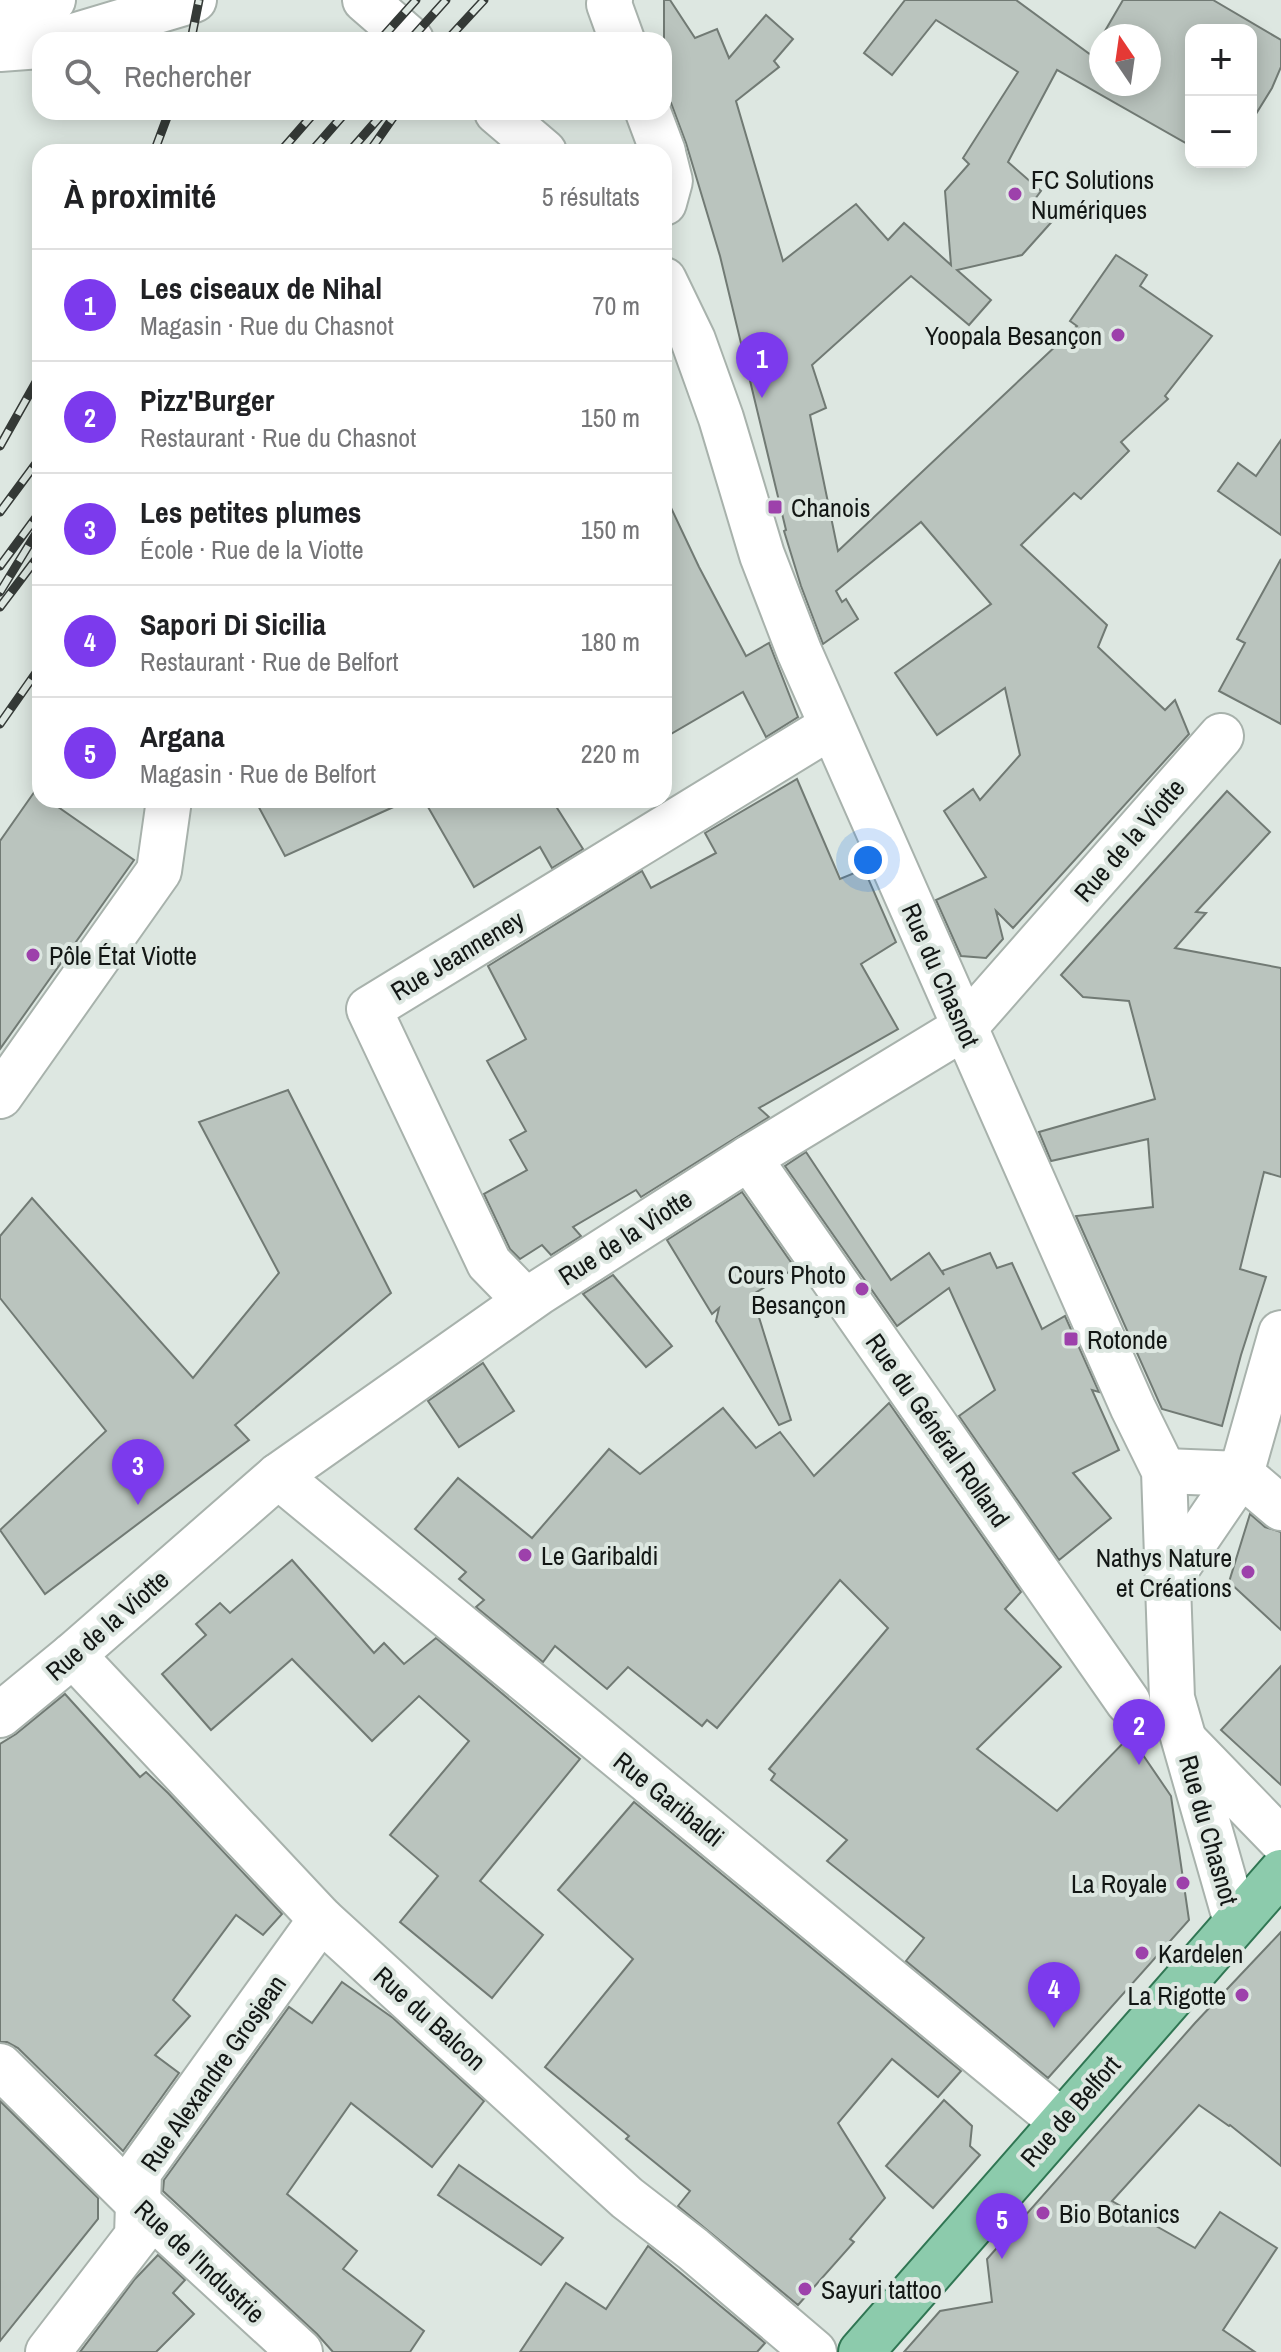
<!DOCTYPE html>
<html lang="fr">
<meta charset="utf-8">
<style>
body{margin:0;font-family:"Archivo Narrow",sans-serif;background:#f2f2f2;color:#202124}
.controls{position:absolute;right:24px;top:24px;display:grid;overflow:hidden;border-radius:16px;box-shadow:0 4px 20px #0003}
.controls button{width:72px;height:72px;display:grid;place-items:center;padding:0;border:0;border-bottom:2px solid #e0e0e0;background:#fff;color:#202124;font:40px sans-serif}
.compass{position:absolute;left:1089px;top:24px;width:72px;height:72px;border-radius:50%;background:#fff;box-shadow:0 4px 20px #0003;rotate:347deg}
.you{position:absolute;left:868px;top:860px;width:28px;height:28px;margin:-20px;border:6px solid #fff;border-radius:50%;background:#1a73e8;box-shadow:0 0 0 12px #1a73e833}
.badge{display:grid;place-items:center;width:52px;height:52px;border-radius:50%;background:#7c3aed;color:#fff;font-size:26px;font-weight:700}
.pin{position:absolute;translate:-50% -66px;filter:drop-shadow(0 2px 4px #0008)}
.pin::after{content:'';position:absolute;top:42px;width:28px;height:24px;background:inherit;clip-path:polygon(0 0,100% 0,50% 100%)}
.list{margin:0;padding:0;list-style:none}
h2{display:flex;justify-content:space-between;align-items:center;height:104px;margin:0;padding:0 32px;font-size:34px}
h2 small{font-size:26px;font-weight:400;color:#757577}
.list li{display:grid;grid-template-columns:52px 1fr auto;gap:24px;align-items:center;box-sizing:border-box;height:112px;padding:0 32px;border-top:2px solid #e0e0e0}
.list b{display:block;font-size:30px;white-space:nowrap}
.list p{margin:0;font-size:26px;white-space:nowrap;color:#757577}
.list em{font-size:26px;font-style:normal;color:#757577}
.icon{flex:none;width:44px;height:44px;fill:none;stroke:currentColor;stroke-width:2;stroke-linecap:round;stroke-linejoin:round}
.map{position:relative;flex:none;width:1281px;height:2352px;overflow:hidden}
.search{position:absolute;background:#fff;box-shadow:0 4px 20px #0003;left:32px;top:32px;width:640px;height:88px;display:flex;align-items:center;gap:20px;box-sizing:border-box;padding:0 28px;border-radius:24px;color:#757577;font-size:30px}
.panel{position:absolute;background:#fff;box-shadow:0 4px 20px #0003;left:32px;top:144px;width:640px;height:664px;border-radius:24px}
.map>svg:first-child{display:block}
.building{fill:#bac4be;stroke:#717a74;stroke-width:2}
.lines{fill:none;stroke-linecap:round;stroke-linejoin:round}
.minor-casing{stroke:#a8b2ac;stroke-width:48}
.major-casing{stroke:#307653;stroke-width:48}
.minor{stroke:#fff;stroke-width:44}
.major{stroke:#8ccbac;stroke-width:44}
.rail-casing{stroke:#353a37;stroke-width:9}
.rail{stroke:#dde7e1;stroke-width:6;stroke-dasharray:18;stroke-linecap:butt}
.poi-dot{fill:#9d41ab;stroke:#dde7e1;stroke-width:3}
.labels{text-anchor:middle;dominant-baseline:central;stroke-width:8;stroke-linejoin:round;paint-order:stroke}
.poi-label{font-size:26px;fill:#131715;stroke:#dde7e1;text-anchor:start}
.street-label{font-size:26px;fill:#131715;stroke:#dde7e1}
</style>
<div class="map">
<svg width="1281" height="2352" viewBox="0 0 1281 2352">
<rect width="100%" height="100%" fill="#dde7e1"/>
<g class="building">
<path d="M664,0h6l25,38 22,-9 12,29 37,-43 27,24 -19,22 5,6 -43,34 47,160 73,-57 32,36 16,-17 47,42 -6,-74 24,-27 -6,-6 55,-86 -82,-52 -44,55 -28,-22 41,-53h111l75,55 10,-17v46h48v-48h-47l21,-36h90l68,40v27l-9,21 -21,34v-92h-60v116l-134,-76 -49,92 33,29 -6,8 21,18 -34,38 -65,15 34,30 -22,25 -58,-49 -99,89 14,43 -16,7 28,136 239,-225 -7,-5 46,-66 31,20 -7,11 72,50 -47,60 3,3 -47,43 8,9 -48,48 -7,-6 -53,52 86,80 -9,22 67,63 10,-10 14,34 -176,194 -17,-17 7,28 -17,19 -25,-2 -25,-56 50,-23 -42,-66 29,-22 7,11 40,-45 -15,-67 -68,47 -42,-62 96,-69 -70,-82 -85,69 6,11 4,-3 12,20 -35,25 -22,-58 -17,-55 2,-1 -66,-274 -34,-113 -15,-40 -7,-10z"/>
<path d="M1281,440v95l-63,-44 20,-28 18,13z"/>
<path d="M664,493l35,74 47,89 23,-13 29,74 -32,20 -23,-45 -79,46z"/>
<path d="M1281,559v165l-62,-33 26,-48 -8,-4z"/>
<path d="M797,779l43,100 24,-10 32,73 -35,22 37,65 -139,79 10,9 -128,80 -5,-7 -63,37 8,9 -30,19 -9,-10 -22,14 -10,-10 -26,-55 43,-24 -17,-30 16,-9 -39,-70 39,-22 -38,-73 154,-95 9,17 65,-35 -11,-20z"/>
<path d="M35,791l5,3v6h8l86,60 -134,189v-208z"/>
<path d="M1227,791l43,41 -74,80 10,1 -31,35 106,20v209l-17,-5 -24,97 26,8 -25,78 -19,71 -60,-17 -86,-193 77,-9 -5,-68 -97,22 -12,-29 116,-33 -26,-98 -46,-4 -22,-22z"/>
<path d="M255,800h154l-124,56z"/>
<path d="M424,800h128l31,49 -31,19 -12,-21 -66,40z"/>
<path d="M288,1090l103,203 -156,132 14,15 -204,154 -45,-64 106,-99 -106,-133v-62l32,-38 161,180 86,-105 -80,-151z"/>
<path d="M806,1152l85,128 38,-27 15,22 -2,-4 48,-18 7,15 15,-5 30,66 23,-13 34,76 -7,-2 27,60 -46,23 38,45 -52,42 -100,-144 36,-26 -46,-102 -52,38 -112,-160z"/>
<path d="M742,1192l53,76 -43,27 39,125 -12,5 -63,-104 3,-13 -7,6 -45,-74z"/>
<path d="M613,1275l59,71 -26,21 -63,-73z"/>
<path d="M483,1363l31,48 -55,36 -31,-46z"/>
<path d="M889,1403l132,189 -16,17 56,58 -84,82 80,62 73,-75 41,60 18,124 -141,158 -142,-117 18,-23 -97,-77 20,-21 -76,-60 4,-6 -6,-5 119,-141 -48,-48 -123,148 -10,-8 -5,6 -74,-59 -21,22 -52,-43 -12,16 -67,-55 8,-7 -25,-21 7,-7 -51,-43 43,-51 74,60 77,-89 31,25 83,-66 33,40 24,-16 34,44z"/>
<path d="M1250,1514l15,13 16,5v98l-52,-48z"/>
<path d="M292,1560l82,93 10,-10 20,21 32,-26 144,121 -100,122 63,54 -51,63 -92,-76 38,-46 -48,-41 79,-94 -50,-45 -47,45 -80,-82 -81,71 -49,-56 44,-39 -10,-11 24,-21 10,10z"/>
<path d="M1281,1666v119l-60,-55z"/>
<path d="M65,1694l75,83 6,-5 22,21 114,121 -19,21 -27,-20 -63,85 17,16 -35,39 24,18 -56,78 -105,-103 -11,-6h-7v-298l16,-10z"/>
<path d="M634,1802l327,269 -23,26 -46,-38 -54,64 47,75 -35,41 4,3 -56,63 -120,-99 12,-15 -64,-52 3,-3 -84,-69 88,-108 -75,-69z"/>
<path d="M1281,1932v234l-51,-41 -1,1 -30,-21 -87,96 83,47 25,-36 57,36 -54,82 32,22h-351l36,-41 52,-9 -5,-43 208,-236z"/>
<path d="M342,1982l51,36 91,83 -52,66 -81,-64 -64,91 70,57 -14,18 81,62 -14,21h-77l-16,-18 -154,-143 1,-11 125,-173 23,16z"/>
<path d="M944,2100l28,26 -2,20 10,9 -47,53 -47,-42z"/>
<path d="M0,2101l98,97v21l-98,122z"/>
<path d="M459,2165l104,73 -22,27 -103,-70z"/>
<path d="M648,2246l117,97 -8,9h-237l46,-69 40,26z"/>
<path d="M158,2255l27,25 -12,13 21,21 -38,38h-76l55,-73z"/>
</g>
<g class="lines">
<defs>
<g id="minor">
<path d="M365,0l46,40"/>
<path d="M610,0l-1,4 13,36"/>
<path d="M0,23l26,-16 27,-7"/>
<path d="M60,40l134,-40"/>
<path d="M0,49l40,-3"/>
<path d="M497,112l47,40"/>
<path d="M648,112l15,40"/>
<path d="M664,157l6,24 -6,22"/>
<path d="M664,280l29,60 28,78 41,137 37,96 334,757 31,63 8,227 64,224"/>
<path d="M0,1096l159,-225 10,-71"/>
<path d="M749,1158l379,544"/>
<path d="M526,1301l-37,-38 -120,-254 461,-282"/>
<path d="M1164,1471l77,3 40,-141"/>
<path d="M278,1476l783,645"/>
<path d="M1168,1581l73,-107 40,34"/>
<path d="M73,1655l248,264 306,279 66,51 121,103"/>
<path d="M0,1715l73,-60 205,-179 260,-183 211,-135 216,-131 256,-291"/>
<path d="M1188,1744l93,96"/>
<path d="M0,2066l138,137 162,149"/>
<path d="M48,2352l89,-116 2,-64 182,-253"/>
</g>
<path id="major" d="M861,2352l420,-480"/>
</defs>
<use href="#minor" class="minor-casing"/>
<use href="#major" class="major-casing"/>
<use href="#minor" class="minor"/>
<use href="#major" class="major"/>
<defs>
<g id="rail">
<path d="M191,40l8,-40"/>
<path d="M380,40l36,-40"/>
<path d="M410,40l36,-40"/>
<path d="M447,40l37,-40"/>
<path d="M154,152l15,-40"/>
<path d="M280,152l35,-40"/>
<path d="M311,152l35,-40"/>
<path d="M349,152l35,-40"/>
<path d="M369,152l28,-40"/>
<path d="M0,446l40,-71"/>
<path d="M0,512l40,-54"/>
<path d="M0,566l40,-54"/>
<path d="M0,592l40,-65"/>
<path d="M0,607l40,-53"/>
<path d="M0,724l40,-57"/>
</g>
</defs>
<use href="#rail" class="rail-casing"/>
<use href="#rail" class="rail"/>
</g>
<g class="poi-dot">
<circle cx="1015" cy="194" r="8"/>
<circle cx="1118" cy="335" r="8"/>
<rect x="767" y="499" width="16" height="16" rx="4"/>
<circle cx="33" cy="955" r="8"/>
<circle cx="862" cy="1289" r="8"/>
<rect x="1063" y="1331" width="16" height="16" rx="4"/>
<circle cx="525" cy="1555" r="8"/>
<circle cx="1248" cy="1572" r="8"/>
<circle cx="1183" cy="1883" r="8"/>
<circle cx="1142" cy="1953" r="8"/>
<circle cx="1242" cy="1995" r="8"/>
<circle cx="1043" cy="2213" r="8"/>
<circle cx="805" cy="2289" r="8"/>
</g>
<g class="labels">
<g class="poi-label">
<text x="1031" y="179">FC Solutions<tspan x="1031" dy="30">Numériques</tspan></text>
<text x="1102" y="335" text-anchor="end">Yoopala Besançon</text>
<text x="791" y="507">Chanois</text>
<text x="49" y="955">Pôle État Viotte</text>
<text x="846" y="1274" text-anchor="end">Cours Photo<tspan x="846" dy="30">Besançon</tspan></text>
<text x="1087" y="1339">Rotonde</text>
<text x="541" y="1555">Le Garibaldi</text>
<text x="1232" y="1557" text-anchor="end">Nathys Nature<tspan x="1232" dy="30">et Créations</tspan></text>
<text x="1167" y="1883" text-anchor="end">La Royale</text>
<text x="1158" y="1953">Kardelen</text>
<text x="1226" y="1995" text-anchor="end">La Rigotte</text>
<text x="1059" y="2213">Bio Botanics</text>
<text x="821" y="2289">Sayuri tattoo</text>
</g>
<g class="street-label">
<text transform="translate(1129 840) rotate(-49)">Rue de la Viotte</text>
<text transform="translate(457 955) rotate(-31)">Rue Jeanneney</text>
<text transform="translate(941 975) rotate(66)">Rue du Chasnot</text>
<text transform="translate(625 1237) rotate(-33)">Rue de la Viotte</text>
<text transform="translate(938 1430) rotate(55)">Rue du Général Rolland</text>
<text transform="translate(107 1625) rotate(-41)">Rue de la Viotte</text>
<text transform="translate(669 1799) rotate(39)">Rue Garibaldi</text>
<text transform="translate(1209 1830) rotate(74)">Rue du Chasnot</text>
<text transform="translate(430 2018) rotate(42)">Rue du Balcon</text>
<text transform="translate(213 2073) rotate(-55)">Rue Alexandre Grosjean</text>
<text transform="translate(1070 2111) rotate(-49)">Rue de Belfort</text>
<text transform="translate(200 2261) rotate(43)">Rue de l'Industrie</text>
</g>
</g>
</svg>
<div class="controls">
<button>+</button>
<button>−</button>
</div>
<svg class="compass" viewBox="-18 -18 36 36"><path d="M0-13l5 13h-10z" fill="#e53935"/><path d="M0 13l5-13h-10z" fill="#757577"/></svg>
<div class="you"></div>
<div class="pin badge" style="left:762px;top:398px">1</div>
<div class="pin badge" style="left:1139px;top:1765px">2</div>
<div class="pin badge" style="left:138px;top:1505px">3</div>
<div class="pin badge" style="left:1054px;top:2028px">4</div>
<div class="pin badge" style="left:1002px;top:2259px">5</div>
<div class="search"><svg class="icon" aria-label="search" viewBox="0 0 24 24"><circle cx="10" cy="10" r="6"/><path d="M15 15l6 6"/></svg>Rechercher</div>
<section class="panel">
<h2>À proximité<small>5 résultats</small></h2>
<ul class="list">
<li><span class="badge">1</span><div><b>Les ciseaux de Nihal</b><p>Magasin · Rue du Chasnot</p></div><em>70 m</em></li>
<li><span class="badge">2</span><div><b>Pizz'Burger</b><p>Restaurant · Rue du Chasnot</p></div><em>150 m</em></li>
<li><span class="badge">3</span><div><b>Les petites plumes</b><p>École · Rue de la Viotte</p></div><em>150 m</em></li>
<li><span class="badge">4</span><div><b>Sapori Di Sicilia</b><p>Restaurant · Rue de Belfort</p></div><em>180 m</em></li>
<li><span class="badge">5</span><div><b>Argana</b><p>Magasin · Rue de Belfort</p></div><em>220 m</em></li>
</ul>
</section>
</div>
